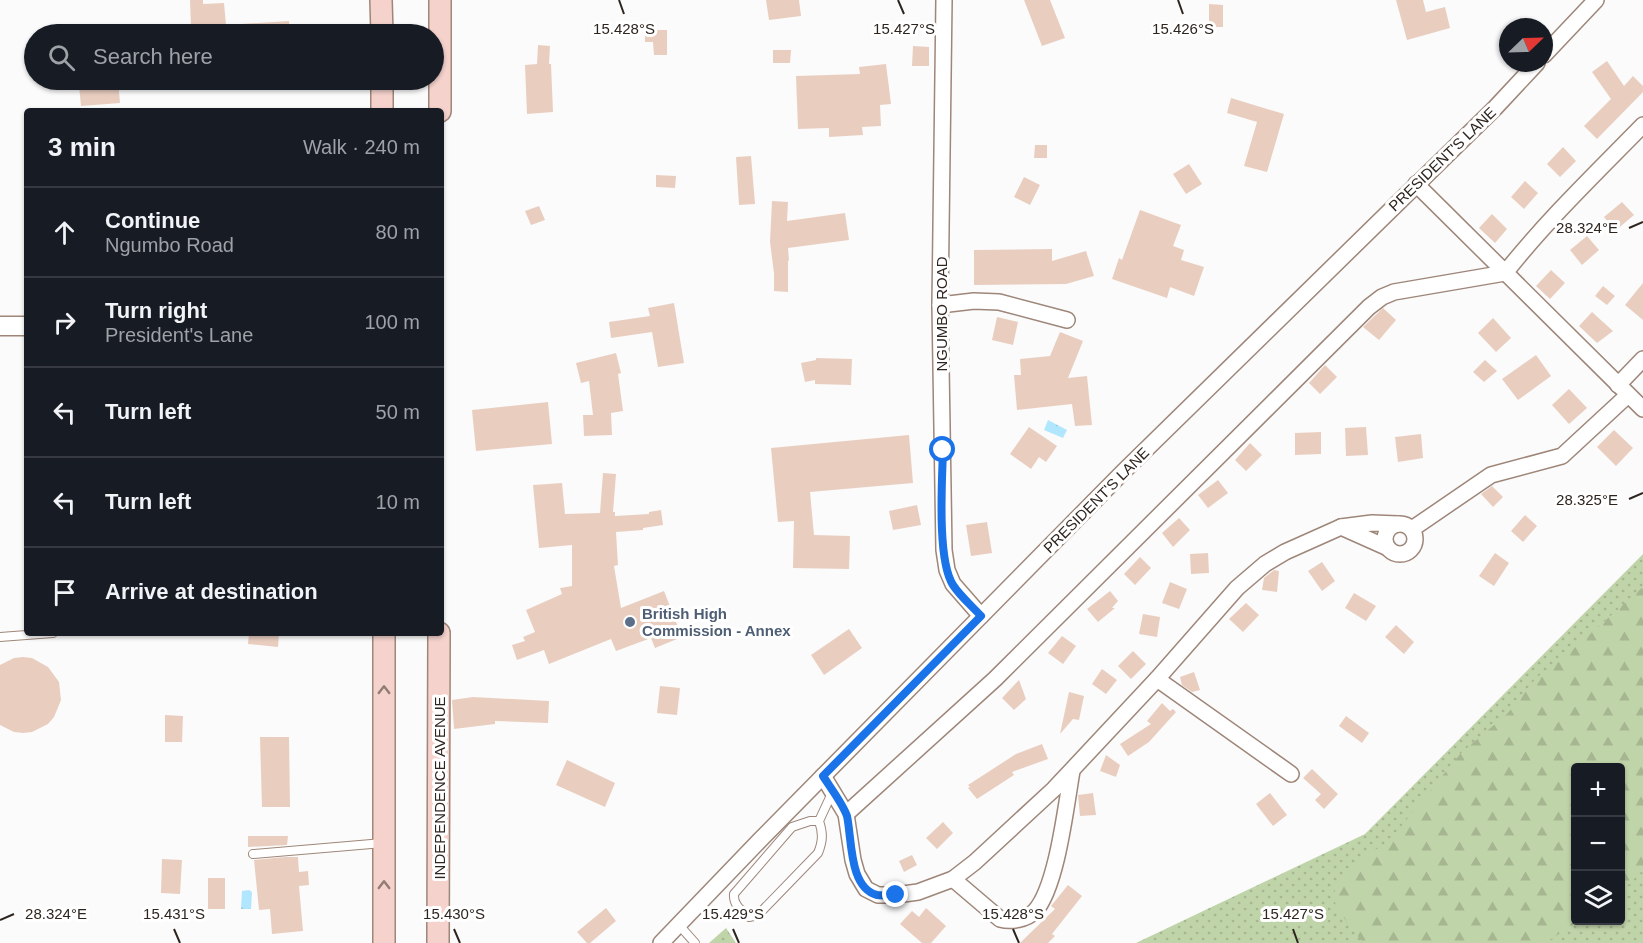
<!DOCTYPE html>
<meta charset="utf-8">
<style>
body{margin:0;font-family:Helvetica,sans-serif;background:#242831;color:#f1f3f6}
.controls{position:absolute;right:18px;bottom:18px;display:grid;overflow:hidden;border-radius:6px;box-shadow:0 2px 4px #0004}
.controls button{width:54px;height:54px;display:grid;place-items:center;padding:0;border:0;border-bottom:2px solid #363941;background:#171b24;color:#f1f3f6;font:30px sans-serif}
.compass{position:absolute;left:1499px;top:18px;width:54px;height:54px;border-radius:50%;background:#171b24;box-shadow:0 2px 4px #0004;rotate:67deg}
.stop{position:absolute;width:18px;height:18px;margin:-14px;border:4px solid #1a73e8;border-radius:50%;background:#fff}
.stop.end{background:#1a73e8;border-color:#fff;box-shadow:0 2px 6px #0008}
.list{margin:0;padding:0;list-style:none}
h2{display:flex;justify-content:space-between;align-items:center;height:78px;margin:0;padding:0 24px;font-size:26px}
h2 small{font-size:20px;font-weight:400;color:#9ea1a6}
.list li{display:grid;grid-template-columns:39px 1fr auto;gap:18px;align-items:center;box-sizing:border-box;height:90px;padding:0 24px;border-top:2px solid #363941}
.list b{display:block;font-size:22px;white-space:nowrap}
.list p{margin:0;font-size:20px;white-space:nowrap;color:#9ea1a6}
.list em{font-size:20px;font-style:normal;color:#9ea1a6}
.icon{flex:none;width:33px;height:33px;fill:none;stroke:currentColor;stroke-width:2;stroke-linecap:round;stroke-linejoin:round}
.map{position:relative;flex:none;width:1643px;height:943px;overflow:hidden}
.search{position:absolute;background:#171b24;box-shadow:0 2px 4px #0004;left:24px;top:24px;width:420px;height:66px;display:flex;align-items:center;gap:15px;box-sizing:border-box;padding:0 21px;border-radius:33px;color:#9ea1a6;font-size:22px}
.panel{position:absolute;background:#171b24;box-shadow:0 2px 4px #0004;left:24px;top:108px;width:420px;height:528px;border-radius:6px}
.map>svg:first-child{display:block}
.grass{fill:url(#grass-dots);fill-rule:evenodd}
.forest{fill:url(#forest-firs)}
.water{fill:url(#water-ripples)}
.building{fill:#e9cec0}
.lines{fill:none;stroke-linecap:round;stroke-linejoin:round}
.service-casing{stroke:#9e8679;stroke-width:10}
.minor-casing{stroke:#9e8679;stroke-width:18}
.tertiary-casing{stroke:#9e8679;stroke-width:21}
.secondary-casing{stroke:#9e8679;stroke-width:24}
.service{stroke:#fff;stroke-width:8}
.minor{stroke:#fff;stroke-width:15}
.tertiary{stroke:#fff;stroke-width:18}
.secondary{stroke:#f5d2cc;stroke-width:21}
.oneway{stroke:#927c76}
.route{stroke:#1a73e8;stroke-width:8}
.ticks{fill:none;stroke:#2e251f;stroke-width:2}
.service-dot{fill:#5c6f8a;stroke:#fff;stroke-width:2}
.labels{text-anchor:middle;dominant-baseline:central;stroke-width:6;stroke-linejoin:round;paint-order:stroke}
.street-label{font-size:15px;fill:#2e251f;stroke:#fff}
.service-label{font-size:15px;font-weight:bold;fill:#4e5e75;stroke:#fff;text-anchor:start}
.ticks-label{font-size:15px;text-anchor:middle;fill:#2e251f;stroke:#fff;stroke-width:6;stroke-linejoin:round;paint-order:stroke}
</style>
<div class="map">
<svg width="1643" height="943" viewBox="0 0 1643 943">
<defs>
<pattern id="grass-dots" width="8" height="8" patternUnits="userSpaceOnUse" patternTransform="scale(1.5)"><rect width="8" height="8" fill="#c0d4a9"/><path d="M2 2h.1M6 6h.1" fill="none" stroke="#a5b691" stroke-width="1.8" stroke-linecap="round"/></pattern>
<pattern id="forest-firs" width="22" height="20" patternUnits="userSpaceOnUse" patternTransform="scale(1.5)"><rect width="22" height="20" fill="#c0d4a9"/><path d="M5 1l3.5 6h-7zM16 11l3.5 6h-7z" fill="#a5b691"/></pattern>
<pattern id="water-ripples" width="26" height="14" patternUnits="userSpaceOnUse" patternTransform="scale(1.5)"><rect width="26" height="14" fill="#b1e7fe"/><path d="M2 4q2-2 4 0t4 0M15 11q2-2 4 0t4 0" fill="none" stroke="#99c6d9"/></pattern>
</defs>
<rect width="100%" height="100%" fill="#fbfbfb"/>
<g class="grass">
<path d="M1643,554v389h-507l229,-109zM1576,768h44v152h-44z"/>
<path d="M726,928l10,15h-27z"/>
</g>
<path class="forest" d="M1643,587v283l-22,22 -1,-124h-44v152l3,1 -34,22h-182l-25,-33 -4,-10 1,-13 7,-9 27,-24 20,-13 72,-88 46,-39 29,-36 36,-28z"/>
<g class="water">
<path d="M1048,420l19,10 -4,8 -19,-8z"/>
<path d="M249,890l3,2 -1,17h-10l1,-18z"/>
</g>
<g class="building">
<path d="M190,0h13v4l21,-1 2,22 63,-4 1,13h-80l-1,-7h-18z"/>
<path d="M766,0h33l2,16 -32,4z"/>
<path d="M1024,0h26l15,38 -23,8z"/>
<path d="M1396,0h27l3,12 19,-5 5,21 -43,12z"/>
<path d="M1209,4l14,1v22h-14z"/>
<path d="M645,30h22v25h-13l-1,-13h-8z"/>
<path d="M538,45l12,1 -1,18h2l2,48 -26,2 -2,-49 12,-1z"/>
<path d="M913,46l16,1v19h-17z"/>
<path d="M773,50h18l-1,13h-17z"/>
<path d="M1607,61l17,25 9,-10 10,10v6l-46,47 -13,-13 27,-27 -19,-27z"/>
<path d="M886,64l5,40 -11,1 1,21 -19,1 1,8 -34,2v-9l-31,1 -2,-53 64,-2 -1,-7z"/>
<path d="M89,80h29l2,23 -39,3 -2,-20 10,-1z"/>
<path d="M1231,98l53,16 -17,58 -23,-6 13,-44 -30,-9z"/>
<path d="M1035,145h12v13h-13z"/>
<path d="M1563,147l13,14 -16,16 -13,-13z"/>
<path d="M751,156l4,48 -16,1 -3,-48z"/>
<path d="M1189,164l13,20 -16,10 -13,-20z"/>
<path d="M656,175l20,1 -1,12 -19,-1z"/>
<path d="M1024,177l16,8 -10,20 -16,-8z"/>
<path d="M1525,181l13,12 -14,16 -13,-12z"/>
<path d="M772,201l16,1 -1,19 58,-8 4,27 -61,8 1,12 -1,1v31l-14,-1v-18l-4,-31z"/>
<path d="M1622,202l12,13 -19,16 -11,-14z"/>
<path d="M539,206l6,14 -14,5 -6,-14z"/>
<path d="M1140,210l41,15 -8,21 11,4 -3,10 23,7 -10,29 -24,-9 -3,11 -55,-19 7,-21 3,2z"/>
<path d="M1492,214l15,15 -12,14 -16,-15z"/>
<path d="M1587,236l12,14 -17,15 -12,-15z"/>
<path d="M1052,249v12l34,-10 8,25 -28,8 -92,1v-35z"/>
<path d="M1551,270l14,13 -15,16 -14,-13z"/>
<path d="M1643,283v37l-18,-15z"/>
<path d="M1603,286l12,10 -8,9 -12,-9z"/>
<path d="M674,303l10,60 -26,4 -6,-35 -41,6 -2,-16 41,-6 -2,-8z"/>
<path d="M1383,308l13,12 -17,20 -16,-13z"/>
<path d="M1592,312l21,19 -16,12 -18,-17z"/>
<path d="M997,317l21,5 -5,23 -21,-5z"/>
<path d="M1493,318l18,20 -15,14 -18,-19z"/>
<path d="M1060,332l23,9 -15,37 19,-2 5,49 -17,1 -3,-22 -55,6 -3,-35h7l-1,-16 30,-3z"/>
<path d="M616,353l5,20 -3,1 5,37 -12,2 1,22 -28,1 -1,-21h10l-4,-34 -8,2 -5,-20z"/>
<path d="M1536,355l15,21 -33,24 -16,-21z"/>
<path d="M816,358l36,1 -1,26 -36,-1v-4l-10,2 -4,-19 15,-3z"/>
<path d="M1485,360l12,11 -13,11 -11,-10z"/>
<path d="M1325,365l12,12 -17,17 -11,-11z"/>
<path d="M1569,389l18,19 -18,16 -17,-19z"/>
<path d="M548,402l4,42 -76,7 -4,-41z"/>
<path d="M1029,427l28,19 -11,16 -7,-5 -8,12 -21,-15z"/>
<path d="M1366,427l2,28 -22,1 -1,-28z"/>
<path d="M1614,430l19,18 -17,18 -19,-19z"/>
<path d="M1321,432v22l-26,1v-22z"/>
<path d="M1421,434l2,24 -25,4 -3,-25z"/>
<path d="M909,435l4,48 -103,9 4,43 36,1 -1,33 -56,-1 1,-47 -16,1 -7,-74z"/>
<path d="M1250,443l12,12 -16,16 -11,-11z"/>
<path d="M603,473l13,1 -3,38h2v4l34,-2v-2l12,-2 2,15 -20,3v2l-27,2 2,33 -4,1 7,42 43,-17 18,46 -27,11 -4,-10 -35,13 -5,-12 -62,25 -5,-14 -27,10 -5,-15 13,-4 -2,-4 12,-5 -9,-22 36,-16 -2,-6 12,-2v-41l-33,3 -6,-63 29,-2 3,31 35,-1z"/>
<path d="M1218,480l10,13 -20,15 -10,-13z"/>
<path d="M1492,486l11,11 -10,10 -12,-13z"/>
<path d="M917,505l4,20 -28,5 -4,-19z"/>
<path d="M1525,515l12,11 -14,16 -12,-11z"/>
<path d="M1179,518l11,12 -17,17 -11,-14z"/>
<path d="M987,522l5,31 -21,3 -5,-31z"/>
<path d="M1208,553l1,20 -18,1 -1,-20z"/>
<path d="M1495,553l14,10 -15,23 -15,-10z"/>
<path d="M1140,557l11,11 -16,17 -11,-11z"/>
<path d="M1322,562l13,19 -13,10 -14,-20z"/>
<path d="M1274,570l5,1 -2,21 -15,-2 2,-12z"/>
<path d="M1170,582l17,7 -8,20 -17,-6z"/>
<path d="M1110,591l8,10 -6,7h3l-17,14 -11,-13z"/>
<path d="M1354,593l22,13 -10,15 -21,-13z"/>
<path d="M1246,603l13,12 -16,17 -14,-13z"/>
<path d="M1143,614l17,3 -3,20 -18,-3z"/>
<path d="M1396,625l18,17 -10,12 -19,-17z"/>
<path d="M849,629l13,19 -38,27 -13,-20z"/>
<path d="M249,633h30l-1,14 -30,-3z"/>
<path d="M1062,636l14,10 -13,18 -15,-11z"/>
<path d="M1133,651l13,13 -15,15 -13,-13z"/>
<path d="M23,657l9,1 16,9 11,15 2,18 -7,17 -6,7 -16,8 -9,1 -9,-1 -14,-7v-60l14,-7z"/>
<path d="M1102,669l15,11 -11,14 -14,-10z"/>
<path d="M1194,672l6,18 -8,2 -10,-7 -2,-8z"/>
<path d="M1019,680l7,19 -12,11 -12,-12z"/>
<path d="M660,686l20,2 -3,27 -20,-2z"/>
<path d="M1069,692l15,4 -5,24 -6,-1 -13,15z"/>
<path d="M473,697l76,4 -1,22 -53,-2v3l-41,5 -2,-29z"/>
<path d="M1162,703l8,8 3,-2 3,3 -27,30 -21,14 -8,-12 31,-20 -4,-3z"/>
<path d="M165,715l18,1 -1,26h-17z"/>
<path d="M1346,716l23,17 -7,10 -23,-17z"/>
<path d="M260,737h29l1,70h-28z"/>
<path d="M1042,744l6,15 -36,13 2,3 -37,24 -9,-11 2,-1 -2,-2 48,-31z"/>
<path d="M1106,755l14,10 -4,12 -16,-6z"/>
<path d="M567,760l48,23 -10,24 -49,-22z"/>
<path d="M1312,769l26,25 -14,15 -9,-9 6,-6 -18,-16z"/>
<path d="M1093,793l3,22 -16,1 -2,-21z"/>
<path d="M1270,793l17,22 -14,11 -17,-22z"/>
<path d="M943,822l10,11 -16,16 -11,-11z"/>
<path d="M248,836h40l-1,9 -39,2z"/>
<path d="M912,855l5,10 -13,7 -5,-11z"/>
<path d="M285,857h13l1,15 9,-1 1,14 -10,1 4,45 -31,3 -2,-25 -11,1 -5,-50z"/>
<path d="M162,859l20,1 -2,34 -19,-1z"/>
<rect x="208" y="878" width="17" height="31"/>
<path d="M1068,885l14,11 -30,38 3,2 -7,7h-28l35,-34 -4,-3z"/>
<path d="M606,908l10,13 -26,22h-3l-10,-11z"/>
<path d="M926,908l20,18 -15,17h-9l-22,-19 12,-13 7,6z"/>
</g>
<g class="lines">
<defs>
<g id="service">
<path d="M0,637l53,-4"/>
<path d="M819,821h-9l-18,6 -58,67c-1,11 7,16 15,23l9,-2 60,-62c5,-12 5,-20 1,-32l13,-28"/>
<path d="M253,854l130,-11"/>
<path d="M679,925l16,18"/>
</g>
<g id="minor">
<path d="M944,0l-4,305 4,245 3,20 6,14 28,32"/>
<path d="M1544,55l52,-55"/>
<path d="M1416,184l227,225"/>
<path d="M940,305l34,-4 25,1 68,18"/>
<path d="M1618,385l25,-26"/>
<circle cx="1400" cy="539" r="15"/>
<path d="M1341,527l47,21"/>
<path d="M1412,529l79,-54 71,-19 66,-61"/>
<path d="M1157,679l134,95"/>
<path d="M823,776l23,38 7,46 4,14 9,15 12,6h18l22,-3 35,-13 22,-17 79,-73 103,-110 80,-91 28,-24 20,-12 56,-25 31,-4 26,1"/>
<path d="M846,814l149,-135 374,-372 13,-10 12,-5 111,-19c42,-53 91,-100 138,-148"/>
<path d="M953,879l47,40c11,3 26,1 35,-8 22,-24 31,-106 37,-140"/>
<path d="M661,943l99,-103 364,-369 371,-363 42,-45"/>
</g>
<path id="tertiary" d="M0,326h27"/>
<g id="secondary">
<path d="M381,0l1,34"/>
<path d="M440,0v111"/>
<path d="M382,80v31"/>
<path d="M384,943v-310"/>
<path d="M438,943l1,-310"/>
</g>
</defs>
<use href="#service" class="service-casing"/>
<use href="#minor" class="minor-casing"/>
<use href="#tertiary" class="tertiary-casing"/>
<use href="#secondary" class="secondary-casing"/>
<use href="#service" class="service"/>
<use href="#minor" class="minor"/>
<use href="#tertiary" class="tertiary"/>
<use href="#secondary" class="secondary"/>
</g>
<defs><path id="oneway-chevron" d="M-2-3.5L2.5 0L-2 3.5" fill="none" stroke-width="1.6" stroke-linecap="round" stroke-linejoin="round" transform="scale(1.5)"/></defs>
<g class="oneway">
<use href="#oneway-chevron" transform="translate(384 690) rotate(-90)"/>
<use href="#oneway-chevron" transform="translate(384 885) rotate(-90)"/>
</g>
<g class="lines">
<path class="route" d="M896,895c-6,0 -13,1 -19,0 -28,-7 -25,-56 -30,-79 -4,-12 -17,-29 -24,-40l158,-160c-9,-10 -21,-20 -28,-31 -16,-25 -11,-103 -10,-135"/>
</g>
<path class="ticks" d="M619,0l5,14M898,0l6,14M1178,0l5,14M1629,228l14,-6M1629,499l14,-6M0,920l14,-6M174,929l6,14M454,929l6,14M733,929l6,14M1013,929l6,14M1293,929l5,14"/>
<circle class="service-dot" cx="630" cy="622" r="6"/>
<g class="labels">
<g class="street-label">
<text transform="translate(1442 159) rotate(-44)">PRESIDENT'S LANE</text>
<text transform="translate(941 314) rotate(-90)">NGUMBO ROAD</text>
<text transform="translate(1096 500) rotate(-45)">PRESIDENT'S LANE</text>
<text transform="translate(439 788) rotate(-90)">INDEPENDENCE AVENUE</text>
</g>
<g class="service-label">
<text x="642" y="613">British High<tspan x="642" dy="17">Commission - Annex</tspan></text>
</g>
</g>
<g class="ticks-label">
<text x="624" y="34">15.428°S</text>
<text x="904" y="34">15.427°S</text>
<text x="1183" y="34">15.426°S</text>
<text x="1587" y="233">28.324°E</text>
<text x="1587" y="505">28.325°E</text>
<text x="56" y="919">28.324°E</text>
<text x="174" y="919">15.431°S</text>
<text x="454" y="919">15.430°S</text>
<text x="733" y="919">15.429°S</text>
<text x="1013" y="919">15.428°S</text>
<text x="1293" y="919">15.427°S</text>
</g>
</svg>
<div class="controls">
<button>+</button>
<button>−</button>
<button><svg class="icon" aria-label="layers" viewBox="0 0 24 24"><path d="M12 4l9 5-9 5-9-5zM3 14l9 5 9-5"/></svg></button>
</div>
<svg class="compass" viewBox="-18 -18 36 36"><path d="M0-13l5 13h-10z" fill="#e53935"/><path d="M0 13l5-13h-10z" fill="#9ea1a6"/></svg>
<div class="stop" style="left:943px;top:450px"></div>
<div class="stop end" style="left:896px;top:895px"></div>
<div class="search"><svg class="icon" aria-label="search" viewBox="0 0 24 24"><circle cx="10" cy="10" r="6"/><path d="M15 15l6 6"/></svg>Search here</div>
<section class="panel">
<h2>3 min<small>Walk · 240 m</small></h2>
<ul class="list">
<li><svg class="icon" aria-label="ahead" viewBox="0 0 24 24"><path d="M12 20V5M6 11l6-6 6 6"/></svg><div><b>Continue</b><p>Ngumbo Road</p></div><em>80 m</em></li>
<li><svg class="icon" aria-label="right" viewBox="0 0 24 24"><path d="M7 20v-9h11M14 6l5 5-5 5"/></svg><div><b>Turn right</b><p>President's Lane</p></div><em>100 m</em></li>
<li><svg class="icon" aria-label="left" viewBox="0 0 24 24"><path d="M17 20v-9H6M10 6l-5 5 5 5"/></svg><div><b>Turn left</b></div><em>50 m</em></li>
<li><svg class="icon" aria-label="left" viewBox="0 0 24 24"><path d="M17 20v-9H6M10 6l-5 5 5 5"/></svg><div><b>Turn left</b></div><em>10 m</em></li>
<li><svg class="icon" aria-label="arrive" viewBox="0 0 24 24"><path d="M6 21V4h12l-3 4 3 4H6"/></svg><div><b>Arrive at destination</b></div></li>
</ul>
</section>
</div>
